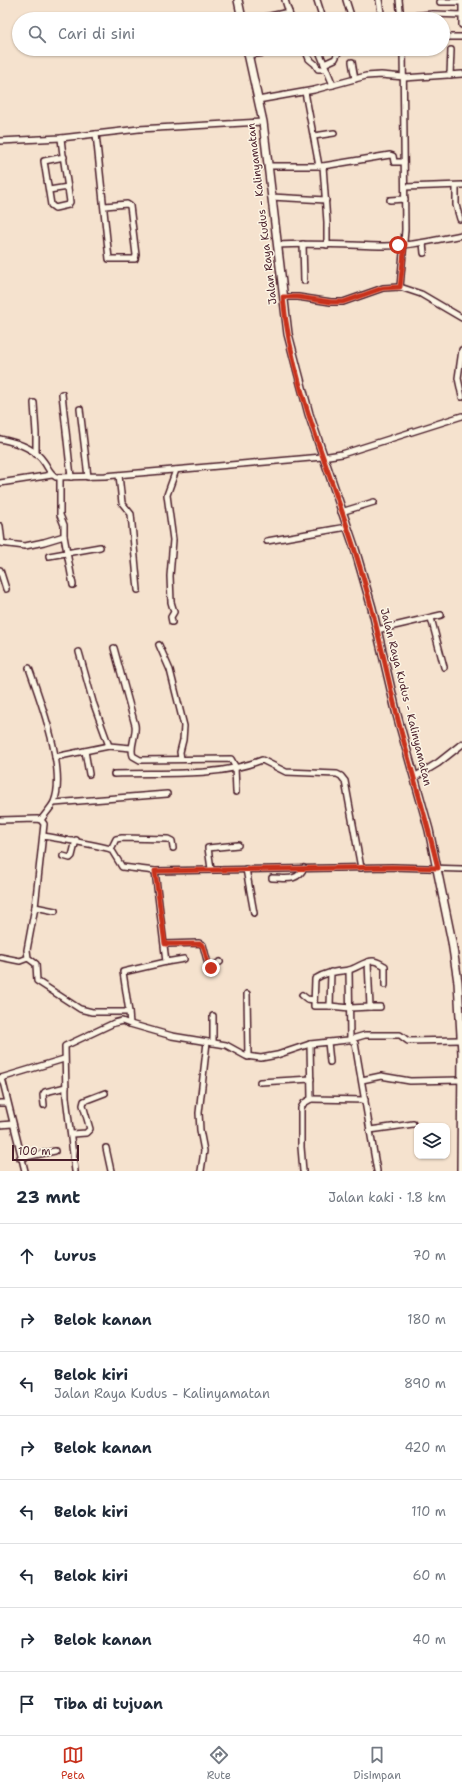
<!DOCTYPE html>
<html lang="id">
<meta charset="utf-8">
<style>
body{margin:0;font-family:"Shantell Sans",sans-serif;background:#f2f2f3;color:#1f2937}
.controls{position:absolute;right:12px;bottom:12px;display:grid;overflow:hidden;border-radius:8px;box-shadow:0 1px 3px #0004}
.controls button{width:36px;height:36px;display:grid;place-items:center;padding:0;border:0;border-bottom:1px solid #e0e1e3;background:#fff;color:#1f2937;font:20px sans-serif}
.scale{position:absolute;left:12px;bottom:10px;width:67px;box-sizing:border-box;padding-left:4px;border:2px solid #4a1f2b;border-top:0;font-size:11px;line-height:14px;white-space:nowrap;color:#4a1f2b;-webkit-text-stroke:3px #fcf5e5;paint-order:stroke}
.stop{position:absolute;width:12px;height:12px;margin:-9px;border:3px solid #c8321e;border-radius:50%;background:#fff}
.stop.end{background:#c8321e;border-color:#fff;box-shadow:0 1px 4px #0008}
.list{margin:0;padding:0;list-style:none}
h2{display:flex;justify-content:space-between;align-items:center;height:52px;margin:0;padding:0 16px;font-size:17px}
h2 small{font-size:13px;font-weight:400;color:#747a83}
.list li{display:grid;grid-template-columns:26px 1fr auto;gap:12px;align-items:center;box-sizing:border-box;height:64px;padding:0 16px;border-top:1px solid #e0e1e3}
.list b{display:block;font-size:15px;white-space:nowrap}
.list p{margin:0;font-size:13px;white-space:nowrap;color:#747a83}
.list em{font-size:13px;font-style:normal;color:#747a83}
.icon{flex:none;width:22px;height:22px;fill:none;stroke:currentColor;stroke-width:2;stroke-linecap:round;stroke-linejoin:round}
.map{position:relative;flex:none;width:462px;height:1171px;overflow:hidden}
.search{position:absolute;background:#fff;box-shadow:0 1px 3px #0004;left:12px;right:12px;top:12px;height:44px;display:flex;align-items:center;gap:10px;box-sizing:border-box;padding:0 14px;border-radius:22px;color:#747a83;font-size:15px}
.sheet{height:564px;background:#fff}
nav{display:flex;justify-content:space-around;align-items:center;box-sizing:border-box;height:56px;border-top:1px solid #e0e1e3;background:#fff;font-size:11px;color:#747a83}
nav a{display:grid;justify-items:center;gap:2px}
nav .on{color:#c8321e}
.map>svg:first-child{display:block}
.lines{fill:none;stroke-linecap:round;stroke-linejoin:round}
.minor-casing{stroke:#4a1f2b;stroke-width:8}
.tertiary-casing{stroke:#4a1f2b;stroke-width:9}
.secondary-casing{stroke:#4a1f2b;stroke-width:10}
.minor{stroke:#fcf5e5;stroke-width:5}
.tertiary{stroke:#fcf5e5;stroke-width:6}
.secondary{stroke:#fcf5e5;stroke-width:7}
.route{stroke:#c8321e;stroke-width:5}
.labels{text-anchor:middle;dominant-baseline:central;stroke-width:3;stroke-linejoin:round;paint-order:stroke}
.street-label{font-size:11px;fill:#4a1f2b;stroke:#fcf5e5}
</style>
<div class="map">
<svg width="462" height="1171" viewBox="0 0 462 1171">
<rect width="100%" height="100%" fill="#f5e2ce"/>
<filter id="ink" filterUnits="userSpaceOnUse"><feTurbulence type="fractalNoise" baseFrequency=".025" numOctaves="2"/><feDisplacementMap in="SourceGraphic" scale="8" xChannelSelector="R" yChannelSelector="G"/><feConvolveMatrix kernelMatrix="1 2 1 2 8 2 1 2 1" color-interpolation-filters="sRGB"/></filter>
<g filter="url(#ink)">
<g class="lines">
<defs>
<g id="minor">
<path d="M285,0l6,19"/>
<path d="M317,0l6,19"/>
<path d="M346,0l6,19"/>
<path d="M379,0l3,19"/>
<path d="M399,0l2,19"/>
<path d="M440,2h22v13"/>
<path d="M401,17l32,-3 29,1v10"/>
<path d="M256,19l33,-7"/>
<path d="M443,37h19"/>
<path d="M305,49l4,10 6,5 3,5h8"/>
<path d="M318,49l15,36"/>
<path d="M249,55l44,-6"/>
<path d="M352,62l3,17"/>
<path d="M324,64l11,-5 5,-10"/>
<path d="M450,75l1,-25"/>
<path d="M404,78l58,-4"/>
<path d="M305,92l14,74"/>
<path d="M258,100l56,-10 52,-14 15,-1 23,2"/>
<path d="M96,134l13,125h26l1,-4 -6,-49 -3,-2 -22,2"/>
<path d="M314,136l20,-3"/>
<path d="M61,138c2,21 6,42 9,64l-2,3 -13,3 -4,-3 -7,-44 20,-4"/>
<path d="M0,141l61,-3 78,-9 124,-7"/>
<path d="M268,166h55l4,56v23"/>
<path d="M323,166l67,-11 3,1 1,6h10"/>
<path d="M456,186v19l4,14"/>
<path d="M405,187l57,-2"/>
<path d="M49,190l19,-3"/>
<path d="M271,197l55,3"/>
<path d="M390,200l15,-1"/>
<path d="M423,243l1,10"/>
<path d="M303,244l1,37"/>
<path d="M277,245c35,-2 68,0 102,1 28,1 56,-6 83,-11"/>
<path d="M400,287l5,-57 -2,-181"/>
<path d="M283,297h15l33,5h12l40,-14 17,-1 21,7 41,24"/>
<path d="M462,350l-4,28 4,19"/>
<path d="M62,394l9,83"/>
<path d="M34,403l2,30v21"/>
<path d="M80,409l8,68"/>
<path d="M0,439c15,3 35,9 44,23 4,5 5,11 12,15l49,-1 217,-19 20,-3 120,-38"/>
<path d="M119,475l3,28 9,11 7,76"/>
<path d="M0,483l52,-8"/>
<path d="M341,512l33,-10"/>
<path d="M0,526l2,17"/>
<path d="M64,536l9,49"/>
<path d="M267,541l80,-14"/>
<path d="M0,543l25,3 19,-4 20,-6v-11l-4,-10v-37"/>
<path d="M49,556l51,-9"/>
<path d="M0,570l6,19"/>
<path d="M431,618l13,49"/>
<path d="M172,622l-1,-5 3,-5 -3,-10 -1,-26 3,-36 -6,-45 9,-25"/>
<path d="M377,630l64,-15"/>
<path d="M159,645l11,25 14,56 -1,14 -3,12 1,7"/>
<path d="M114,648l21,77c2,10 -6,22 -2,31l7,4 91,-1 4,7 1,26"/>
<path d="M79,652l14,50 16,44"/>
<path d="M29,668c11,31 38,103 25,134 -3,6 -9,12 -13,18"/>
<path d="M85,751l4,23"/>
<path d="M55,757l54,-11 22,2"/>
<path d="M114,774c49,-2 101,4 148,-14l24,12 51,2 4,2 4,5 16,87"/>
<path d="M54,803l113,-9"/>
<path d="M0,820l37,-1 4,1 3,4 -9,83 -8,43 1,8 8,6 1,17 43,28 12,3h37l1,12 -8,-3 -8,2 -49,23 1,51 9,74"/>
<path d="M43,836c23,4 45,7 68,13l11,18 33,4 237,-4 70,2"/>
<path d="M111,849l5,-10 6,-1 46,1 4,2 1,7"/>
<path d="M63,856l7,2 2,-2 4,-16"/>
<path d="M211,869l-3,-21 30,-3"/>
<path d="M246,869l8,44"/>
<path d="M272,878c14,0 25,4 32,-10"/>
<path d="M35,907l20,4"/>
<path d="M165,944l34,-1 4,2 6,23 11,-6"/>
<path d="M0,957l20,4 8,-3"/>
<path d="M166,962l18,-3"/>
<path d="M349,970l1,69"/>
<path d="M331,972l-1,34h-16l1,-27c10,-7 21,-7 34,-9 8,-2 16,-9 24,-9 4,0 8,3 12,5v19"/>
<path d="M247,994l1,63"/>
<path d="M302,995l5,4 7,1"/>
<path d="M330,1006l20,2 20,-1 -2,-45"/>
<path d="M370,1007h10"/>
<path d="M129,1012l-6,-40 43,-10 -11,-91"/>
<path d="M130,1024l42,12 54,9 20,11 15,2 16,-3 33,-11 38,-4 17,-5h35l8,6 53,-1"/>
<path d="M350,1039l5,4 3,18 19,110"/>
<path d="M328,1042l2,20"/>
<path d="M213,1043v-27"/>
<path d="M0,1078l3,4 22,89"/>
<path d="M1,1078l63,-19"/>
<path d="M362,1080l19,-4 29,5 51,-1"/>
<path d="M260,1082l51,-3"/>
<path d="M311,1099l54,1"/>
<path d="M0,1103h7"/>
<path d="M44,1105l-1,-10 2,-3 21,-5"/>
<path d="M0,1125l12,-1"/>
<path d="M370,1130l43,-6"/>
<path d="M72,1134l14,-1 4,-4 -7,-24 1,-4 21,-8"/>
<path d="M106,1148l5,23"/>
<path d="M20,1158l35,-7"/>
<path d="M201,1171l3,-20 -4,-21 -1,-17 8,-71"/>
<path d="M303,1171l-2,-24v-39l3,-5 7,-4 -1,-55"/>
</g>
<path id="tertiary" d="M415,777l23,-14 24,-19"/>
<g id="secondary">
<path d="M238,0l4,19"/>
<path d="M247,49l16,73 25,212 21,80 46,135 17,59 25,107 32,115 23,112 6,40 4,71 -1,118"/>
</g>
</defs>
<use href="#minor" class="minor-casing"/>
<use href="#tertiary" class="tertiary-casing"/>
<use href="#secondary" class="secondary-casing"/>
<use href="#minor" class="minor"/>
<use href="#tertiary" class="tertiary"/>
<use href="#secondary" class="secondary"/>
</g>
</g>
<g class="lines" filter="url(#ink)">
<path class="route" d="M211,968h-2l-5,-20 -3,-4h-36l-10,-73 237,-4 46,1c-12,-51 -28,-101 -41,-152 -12,-51 -22,-102 -38,-152 -26,-88 -68,-175 -76,-267h15l33,5h12l40,-14 17,-1 5,-43 -7,1"/>
</g>
<g class="labels">
<g class="street-label">
<text transform="translate(262 214) rotate(-97)">Jalan Raya Kudus - Kalinyamatan</text>
<text transform="translate(406 697) rotate(76)">Jalan Raya Kudus - Kalinyamatan</text>
</g>
</g>
</svg>
<div class="controls">
<button><svg class="icon" aria-label="layers" viewBox="0 0 24 24"><path d="M12 4l9 5-9 5-9-5zM3 14l9 5 9-5"/></svg></button>
</div>
<div class="scale">100 m</div>
<div class="stop" style="left:398px;top:245px"></div>
<div class="stop end" style="left:211px;top:968px"></div>
<div class="search"><svg class="icon" aria-label="search" viewBox="0 0 24 24"><circle cx="10" cy="10" r="6"/><path d="M15 15l6 6"/></svg>Cari di sini</div>
</div>
<section class="sheet">
<h2>23 mnt<small>Jalan kaki · 1.8 km</small></h2>
<ul class="list">
<li><svg class="icon" aria-label="ahead" viewBox="0 0 24 24"><path d="M12 20V5M6 11l6-6 6 6"/></svg><div><b>Lurus</b></div><em>70 m</em></li>
<li><svg class="icon" aria-label="right" viewBox="0 0 24 24"><path d="M7 20v-9h11M14 6l5 5-5 5"/></svg><div><b>Belok kanan</b></div><em>180 m</em></li>
<li><svg class="icon" aria-label="left" viewBox="0 0 24 24"><path d="M17 20v-9H6M10 6l-5 5 5 5"/></svg><div><b>Belok kiri</b><p>Jalan Raya Kudus - Kalinyamatan</p></div><em>890 m</em></li>
<li><svg class="icon" aria-label="right" viewBox="0 0 24 24"><path d="M7 20v-9h11M14 6l5 5-5 5"/></svg><div><b>Belok kanan</b></div><em>420 m</em></li>
<li><svg class="icon" aria-label="left" viewBox="0 0 24 24"><path d="M17 20v-9H6M10 6l-5 5 5 5"/></svg><div><b>Belok kiri</b></div><em>110 m</em></li>
<li><svg class="icon" aria-label="left" viewBox="0 0 24 24"><path d="M17 20v-9H6M10 6l-5 5 5 5"/></svg><div><b>Belok kiri</b></div><em>60 m</em></li>
<li><svg class="icon" aria-label="right" viewBox="0 0 24 24"><path d="M7 20v-9h11M14 6l5 5-5 5"/></svg><div><b>Belok kanan</b></div><em>40 m</em></li>
<li><svg class="icon" aria-label="arrive" viewBox="0 0 24 24"><path d="M6 21V4h12l-3 4 3 4H6"/></svg><div><b>Tiba di tujuan</b></div></li>
</ul>
</section>
<nav>
<a class="on"><svg class="icon" aria-label="map" viewBox="0 0 24 24"><path d="M3 6l6-2 6 2 6-2v14l-6 2-6-2-6 2zM9 4v14M15 6v14"/></svg>Peta</a>
<a><svg class="icon" aria-label="directions" viewBox="0 0 24 24"><path d="M12 3l9 9-9 9-9-9zM9 14v-3h6M13 9l2 2-2 2"/></svg>Rute</a>
<a><svg class="icon" aria-label="saved" viewBox="0 0 24 24"><path d="M7 4h10v16l-5-4-5 4z"/></svg>Disimpan</a>
</nav>
